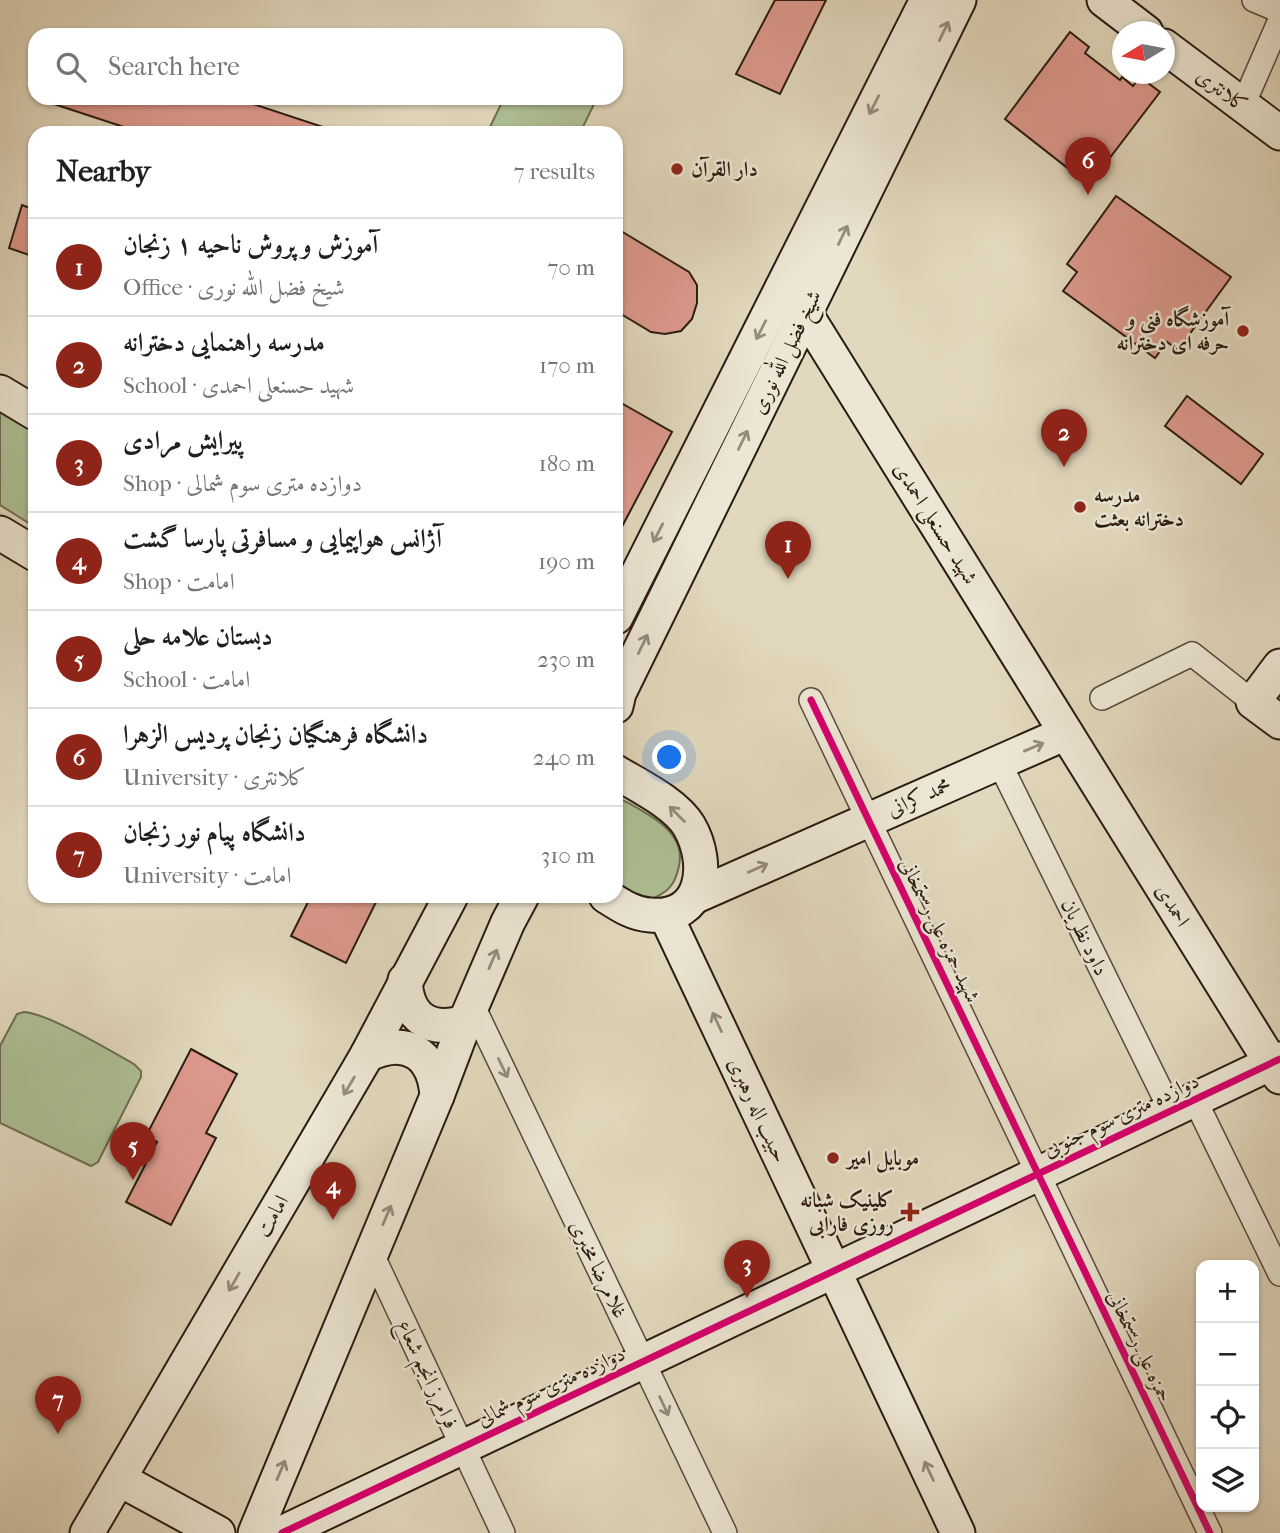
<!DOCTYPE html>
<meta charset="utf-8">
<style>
body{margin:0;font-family:"IM FELL French Canon",Amiri,serif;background:#f6f6f6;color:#202124}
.controls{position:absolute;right:21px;bottom:21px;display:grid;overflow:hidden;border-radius:14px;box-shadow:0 2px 5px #0004}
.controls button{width:63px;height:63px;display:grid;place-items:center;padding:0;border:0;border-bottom:2px solid #e0e0e0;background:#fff;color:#202124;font:35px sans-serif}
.compass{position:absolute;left:1112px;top:21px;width:63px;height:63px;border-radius:50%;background:#fff;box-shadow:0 2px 5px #0004;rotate:260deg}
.you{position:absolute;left:670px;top:758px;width:24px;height:24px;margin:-18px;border:5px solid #fff;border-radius:50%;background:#1a73e8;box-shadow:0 0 0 10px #1a73e833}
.badge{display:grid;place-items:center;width:46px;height:46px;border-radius:50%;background:#8f2418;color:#fff;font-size:23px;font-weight:700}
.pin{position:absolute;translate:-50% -58px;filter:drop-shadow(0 2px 4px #0008)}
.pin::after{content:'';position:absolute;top:37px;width:24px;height:21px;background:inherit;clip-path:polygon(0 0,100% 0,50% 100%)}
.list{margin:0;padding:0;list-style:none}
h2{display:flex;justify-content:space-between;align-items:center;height:91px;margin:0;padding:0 28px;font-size:30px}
h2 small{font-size:23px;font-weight:400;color:#757577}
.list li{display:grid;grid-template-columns:46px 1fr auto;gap:21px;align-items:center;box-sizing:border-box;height:98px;padding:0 28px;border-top:2px solid #e0e0e0}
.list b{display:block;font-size:26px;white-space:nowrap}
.list p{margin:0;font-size:23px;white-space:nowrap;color:#757577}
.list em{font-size:23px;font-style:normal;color:#757577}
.icon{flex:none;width:38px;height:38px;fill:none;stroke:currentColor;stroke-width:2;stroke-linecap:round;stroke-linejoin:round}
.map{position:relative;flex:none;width:1280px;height:1533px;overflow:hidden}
.search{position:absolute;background:#fff;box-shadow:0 2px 5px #0004;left:28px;top:28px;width:595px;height:77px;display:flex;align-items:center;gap:18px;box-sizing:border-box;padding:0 24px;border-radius:21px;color:#757577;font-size:26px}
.panel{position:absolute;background:#fff;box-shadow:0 2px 5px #0004;left:28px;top:126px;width:595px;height:777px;border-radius:21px}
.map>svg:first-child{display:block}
.green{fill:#aec095;stroke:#6c6e54;stroke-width:2}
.building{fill:#dd998d;stroke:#2a1b12;stroke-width:2}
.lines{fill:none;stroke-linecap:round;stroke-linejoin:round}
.street-casing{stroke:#584a3d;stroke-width:26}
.secondary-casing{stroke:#2a1b12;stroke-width:37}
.street{stroke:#ece6d4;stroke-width:23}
.secondary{stroke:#ece6d4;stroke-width:33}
.cycleway-casing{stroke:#ece6d4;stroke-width:11}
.cycleway{stroke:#d6006c;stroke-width:7}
.oneway{stroke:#958b7d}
.poi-dot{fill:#8f2418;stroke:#ece6d4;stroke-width:2.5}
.labels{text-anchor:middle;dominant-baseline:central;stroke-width:5;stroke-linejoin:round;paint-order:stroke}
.street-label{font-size:21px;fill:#2a1b12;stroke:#ece6d4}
.poi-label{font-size:21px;font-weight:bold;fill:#2a1b12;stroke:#ece6d4;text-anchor:start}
</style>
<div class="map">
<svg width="1280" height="1533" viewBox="0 0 1280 1533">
<rect width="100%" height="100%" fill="#e2d8bd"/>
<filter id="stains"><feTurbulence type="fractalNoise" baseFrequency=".00286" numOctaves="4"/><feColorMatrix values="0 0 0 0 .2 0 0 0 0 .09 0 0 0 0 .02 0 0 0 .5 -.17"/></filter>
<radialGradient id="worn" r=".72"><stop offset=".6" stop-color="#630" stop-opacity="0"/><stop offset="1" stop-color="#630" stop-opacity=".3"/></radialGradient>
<g class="green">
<path d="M504,98h93l-17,35h-93z"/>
<path d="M0,408l35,21v98l-35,-22z"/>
<path d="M616,796c27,16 71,33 63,70 -4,20 -12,27 -30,34l-17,-6 -16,-10z"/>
<path d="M24,1012c23,1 87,39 110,52l7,7v6l-43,85 -7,4 -91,-43v-77l17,-32z"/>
</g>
<g class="building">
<path d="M775,0h51l-46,94 -44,-20z"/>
<path d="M1070,32l19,15 -4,6 35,27 2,-3 11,9 7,-9 20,15 -61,80 -15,-11 -10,12 -69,-54z"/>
<path d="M46,98h189l97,32v3h-190l-97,-32z"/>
<path d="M1116,196l115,81 -53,73 -11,-8 -12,16 -92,-67 14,-19 -10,-8z"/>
<path d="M22,205l13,5v47l-26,-9z"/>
<path d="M616,228l73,44 8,13v18l-5,16 -11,12 -16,3 -14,-2 -35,-21z"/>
<path d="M1187,396l76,58 -22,30 -76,-58z"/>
<path d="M616,400l56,32 -56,106z"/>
<path d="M311,896h68l-33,67 -55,-27z"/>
<path d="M191,1049l46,25 -31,59 10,5 -45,87 -45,-23 31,-60 -11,-6z"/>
</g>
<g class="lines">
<defs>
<g id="street">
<path d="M1254,0l26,11"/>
<path d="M1243,105l37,-85"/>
<path d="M1102,698l90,-44 61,48"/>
<path d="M811,700l399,833"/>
<path d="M999,762l172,349"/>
<path d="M473,1006l252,527"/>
<path d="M1195,1100l85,174"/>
<path d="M371,1252l132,281"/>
</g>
<g id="secondary">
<path d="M1104,0l42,32"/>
<path d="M1164,46l116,87"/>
<path d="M782,288l23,25 475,764"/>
<path d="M0,392l35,21"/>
<path d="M0,533l35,21"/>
<path d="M616,617l311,-617"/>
<path d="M1280,666l-27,36 27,20"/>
<path d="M616,706l3,-13 340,-693"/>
<path d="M606,896c14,9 27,18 44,19 54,5 61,-51 39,-89 -14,-23 -50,-40 -73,-54"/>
<path d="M696,896l370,-163"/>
<path d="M666,916l292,617"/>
<path d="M405,980c2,37 23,53 60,42"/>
<path d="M367,1055c39,-19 67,-2 70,41"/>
<path d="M119,1479l99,54"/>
<path d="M87,1533l280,-478 84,-159"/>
<path d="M255,1533l182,-437 28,-74 43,-100 14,-26"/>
<path d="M282,1533l998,-474"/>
</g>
</defs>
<use href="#street" class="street-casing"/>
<use href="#secondary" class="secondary-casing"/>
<use href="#street" class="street"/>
<use href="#secondary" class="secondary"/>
<defs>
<g id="cycleway">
<path d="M811,700l399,833"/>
<path d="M282,1533l998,-474"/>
</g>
</defs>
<use href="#cycleway" class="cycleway-casing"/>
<use href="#cycleway" class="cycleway"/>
</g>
<defs><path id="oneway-shaft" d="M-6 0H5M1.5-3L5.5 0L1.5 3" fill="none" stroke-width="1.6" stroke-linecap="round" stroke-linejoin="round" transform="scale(1.75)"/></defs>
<g class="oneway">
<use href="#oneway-shaft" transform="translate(944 31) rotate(-64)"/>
<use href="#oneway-shaft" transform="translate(874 105) rotate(117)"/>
<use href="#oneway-shaft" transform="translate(843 235) rotate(-64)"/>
<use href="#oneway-shaft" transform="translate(761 330) rotate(117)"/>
<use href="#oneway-shaft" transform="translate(743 440) rotate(-64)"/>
<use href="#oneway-shaft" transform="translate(658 533) rotate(117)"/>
<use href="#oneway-shaft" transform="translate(643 644) rotate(-64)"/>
<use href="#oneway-shaft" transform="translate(1034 747) rotate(-23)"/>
<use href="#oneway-shaft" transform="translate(677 814) rotate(-135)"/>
<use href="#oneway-shaft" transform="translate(758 868) rotate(-24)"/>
<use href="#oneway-shaft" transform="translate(493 959) rotate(-67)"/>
<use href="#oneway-shaft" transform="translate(717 1022) rotate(-115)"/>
<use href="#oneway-shaft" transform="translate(503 1068) rotate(64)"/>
<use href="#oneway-shaft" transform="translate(349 1086) rotate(121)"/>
<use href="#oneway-shaft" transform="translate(387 1215) rotate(-67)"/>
<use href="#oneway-shaft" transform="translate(234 1282) rotate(120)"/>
<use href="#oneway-shaft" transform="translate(664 1406) rotate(65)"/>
<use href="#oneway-shaft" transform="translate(281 1470) rotate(-67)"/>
<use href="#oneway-shaft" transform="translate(929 1471) rotate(-115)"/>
</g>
<g class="poi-dot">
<circle cx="677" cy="169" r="7"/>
<circle cx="1243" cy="331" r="7"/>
<circle cx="1080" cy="507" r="7"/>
<circle cx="833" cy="1158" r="7"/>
<path d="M906.5 1201.5h7v7h7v7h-7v7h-7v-7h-7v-7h7z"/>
</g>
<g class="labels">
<g class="street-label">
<text transform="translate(1222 90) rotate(37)">کلانتری</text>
<text transform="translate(786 352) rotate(-64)">شیخ فضل الله نوری</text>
<text transform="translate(936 523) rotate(58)">شهید حسنعلی احمدی</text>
<text transform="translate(919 797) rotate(-24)">محمد کرانی</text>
<text transform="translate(1173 905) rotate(58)">احمدی</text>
<text transform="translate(940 930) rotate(64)">شهید حمزه علی رستمخانی</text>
<text transform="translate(1085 937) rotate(64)">داود نظریان</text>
<text transform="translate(758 1110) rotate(65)">حبیب اله رهبری</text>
<text transform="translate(1121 1115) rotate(-25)">دوازده متری سوم جنوبی</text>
<text transform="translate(272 1216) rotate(-60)">امامت</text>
<text transform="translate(599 1269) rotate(64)">غلامرضا مخبری</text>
<text transform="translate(1140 1346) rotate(64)">حمزه علی رستمخانی</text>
<text transform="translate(428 1374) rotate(65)">فرامرز انجم شعاع</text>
<text transform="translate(551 1386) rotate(-25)">دوازده متری سوم شمالی</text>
</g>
<g class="poi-label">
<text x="691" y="169">دار القرآن</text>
<text x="1229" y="319" text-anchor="end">آموزشگاه فنی و<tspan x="1229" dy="24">حرفه ای دخترانه</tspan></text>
<text x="1094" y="495">مدرسه<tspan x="1094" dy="24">دخترانه بعثت</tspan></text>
<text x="847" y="1158">موبایل امیر</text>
<text x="894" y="1200" text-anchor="end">کلینیک شبانه<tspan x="894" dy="24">روزی فارابی</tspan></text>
</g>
</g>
<rect width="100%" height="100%" filter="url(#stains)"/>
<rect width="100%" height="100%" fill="url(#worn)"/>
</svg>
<div class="controls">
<button>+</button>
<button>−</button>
<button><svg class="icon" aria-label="locate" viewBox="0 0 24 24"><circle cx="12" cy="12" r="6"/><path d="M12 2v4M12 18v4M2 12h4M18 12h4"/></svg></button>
<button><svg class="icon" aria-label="layers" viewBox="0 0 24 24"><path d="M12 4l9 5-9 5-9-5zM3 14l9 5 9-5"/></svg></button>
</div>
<svg class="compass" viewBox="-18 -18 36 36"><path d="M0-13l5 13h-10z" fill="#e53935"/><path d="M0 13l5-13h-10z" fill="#757577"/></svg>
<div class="you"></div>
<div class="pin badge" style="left:788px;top:579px">1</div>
<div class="pin badge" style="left:1064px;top:467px">2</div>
<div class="pin badge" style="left:747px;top:1298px">3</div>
<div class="pin badge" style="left:333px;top:1220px">4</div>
<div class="pin badge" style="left:133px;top:1180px">5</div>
<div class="pin badge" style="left:1088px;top:195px">6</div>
<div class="pin badge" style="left:58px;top:1434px">7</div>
<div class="search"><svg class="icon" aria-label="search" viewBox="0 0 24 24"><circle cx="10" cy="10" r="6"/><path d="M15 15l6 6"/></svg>Search here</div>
<section class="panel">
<h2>Nearby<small>7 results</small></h2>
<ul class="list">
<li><span class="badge">1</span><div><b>آموزش و پروش ناحیه ۱ زنجان</b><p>Office · شیخ فضل الله نوری</p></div><em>70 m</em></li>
<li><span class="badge">2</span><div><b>مدرسه راهنمایی دخترانه</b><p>School · شهید حسنعلی احمدی</p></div><em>170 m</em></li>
<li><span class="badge">3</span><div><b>پیرایش مرادی</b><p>Shop · دوازده متری سوم شمالی</p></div><em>180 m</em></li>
<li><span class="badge">4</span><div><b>آژانس هواپیمایی و مسافرتی پارسا گشت</b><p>Shop · امامت</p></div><em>190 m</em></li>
<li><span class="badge">5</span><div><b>دبستان علامه حلی</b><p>School · امامت</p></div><em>230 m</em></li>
<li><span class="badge">6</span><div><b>دانشگاه فرهنگیان زنجان پردیس الزهرا</b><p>University · کلانتری</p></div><em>240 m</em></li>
<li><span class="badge">7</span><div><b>دانشگاه پیام نور زنجان</b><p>University · امامت</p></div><em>310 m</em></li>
</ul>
</section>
</div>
